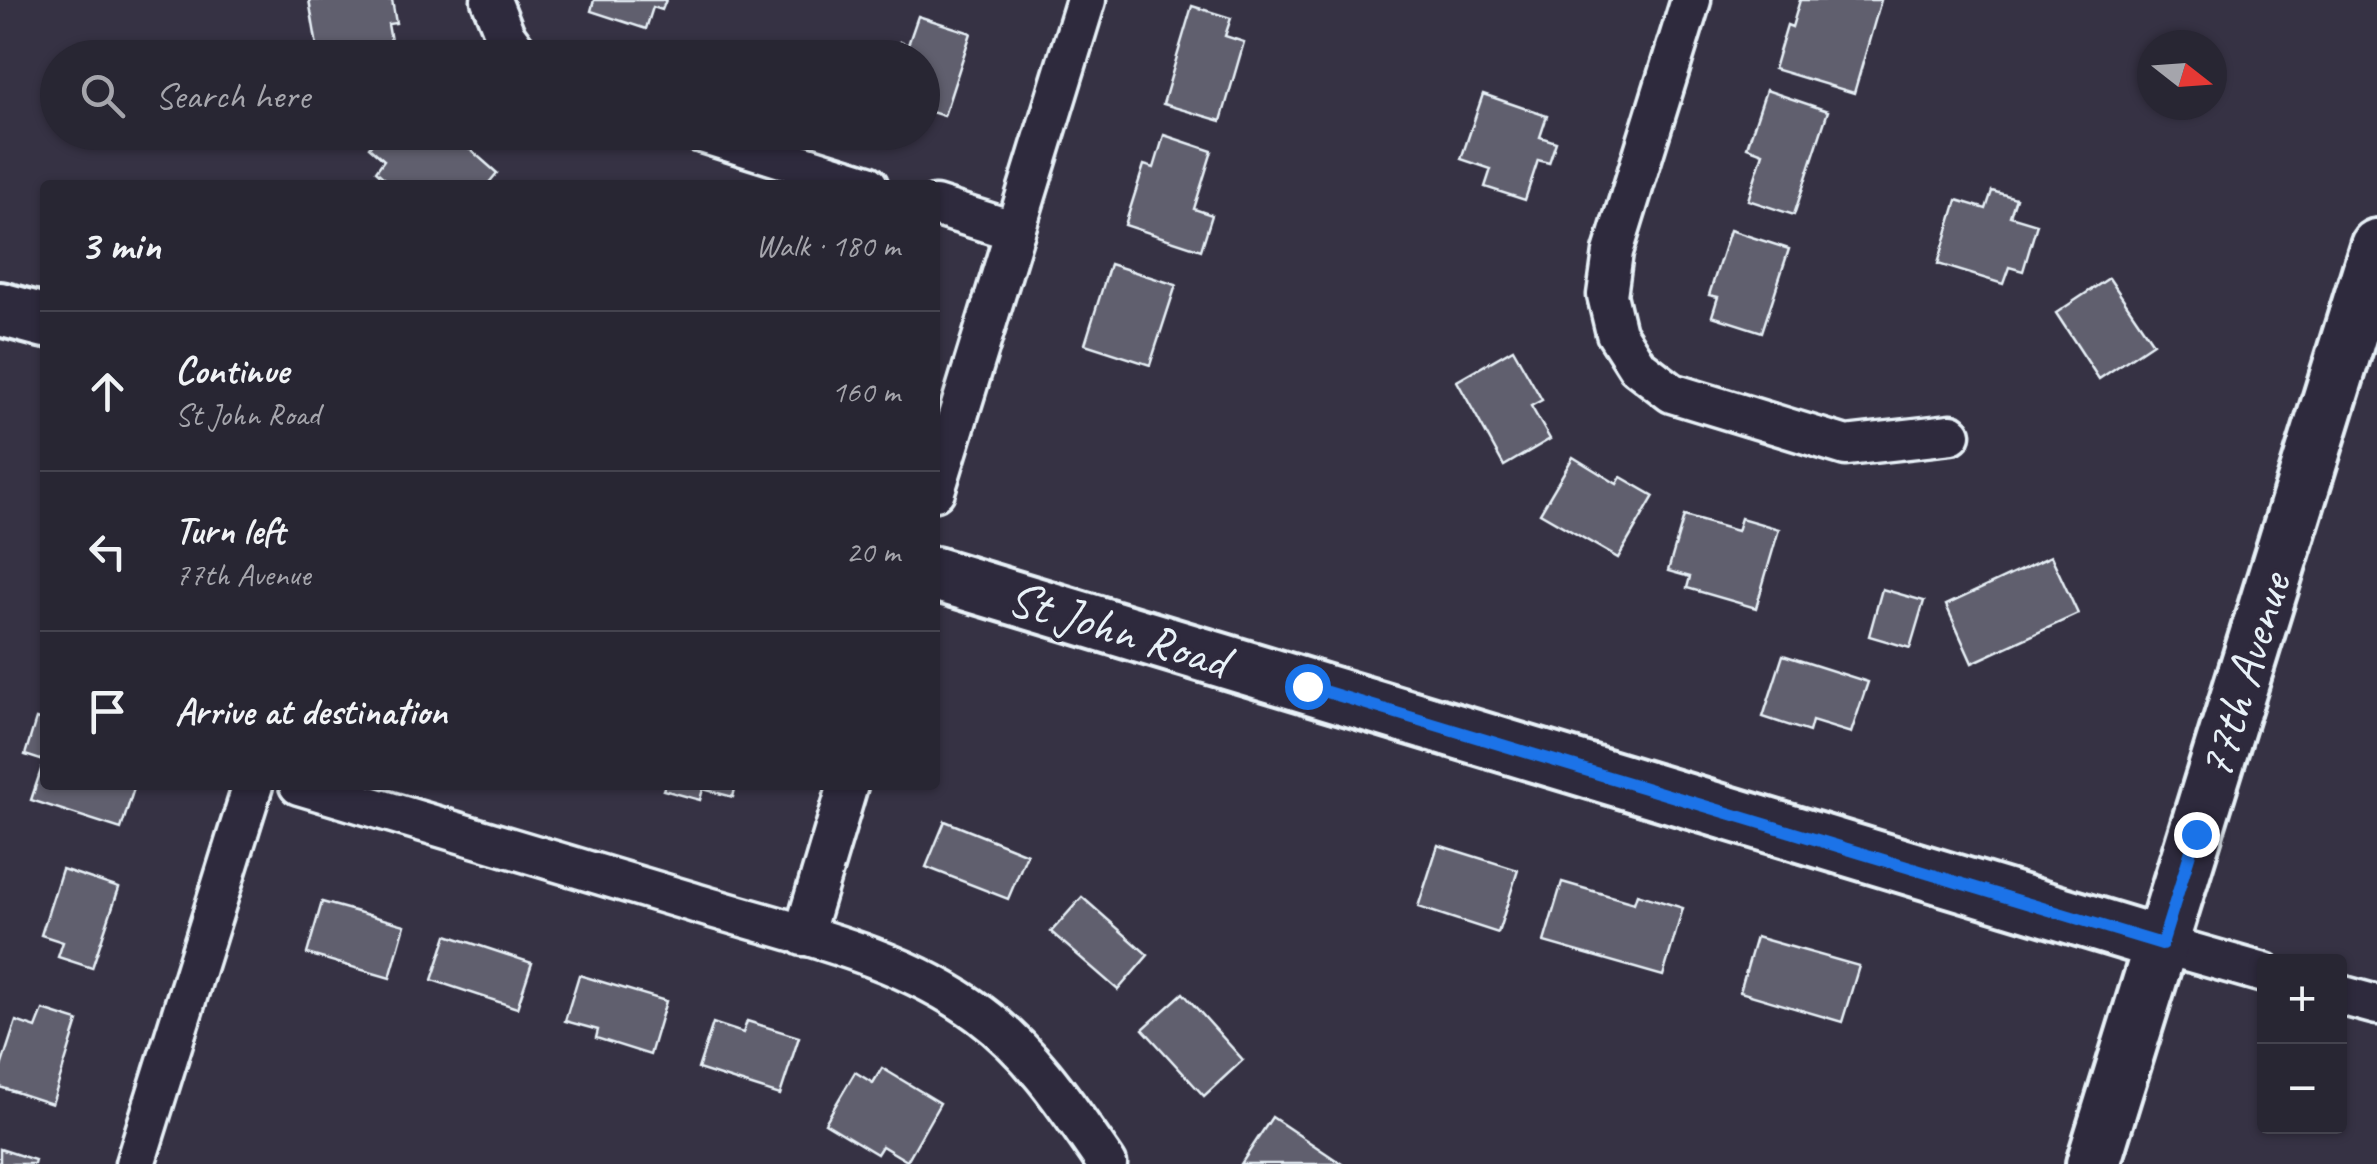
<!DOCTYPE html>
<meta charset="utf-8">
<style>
body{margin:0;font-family:Caveat,sans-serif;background:#302e3b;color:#f1f3f6}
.controls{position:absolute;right:30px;bottom:30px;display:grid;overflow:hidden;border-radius:10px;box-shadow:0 2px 8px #0004}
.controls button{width:90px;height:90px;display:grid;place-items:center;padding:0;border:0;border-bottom:2px solid #44434e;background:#282633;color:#f1f3f6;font:50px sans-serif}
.compass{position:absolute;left:2137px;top:30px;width:90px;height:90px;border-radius:50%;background:#282633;box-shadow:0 2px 8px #0004;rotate:107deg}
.stop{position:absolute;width:30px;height:30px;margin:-22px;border:8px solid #1a73e8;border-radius:50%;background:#fff}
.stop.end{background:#1a73e8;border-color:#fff;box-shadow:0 2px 10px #0008}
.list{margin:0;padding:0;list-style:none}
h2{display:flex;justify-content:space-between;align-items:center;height:130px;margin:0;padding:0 40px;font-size:42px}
h2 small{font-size:32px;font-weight:400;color:#a5a5ac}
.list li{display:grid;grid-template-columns:65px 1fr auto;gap:30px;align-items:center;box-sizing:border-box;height:160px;padding:0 40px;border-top:2px solid #44434e}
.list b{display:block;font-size:38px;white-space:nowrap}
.list p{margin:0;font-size:32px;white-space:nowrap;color:#a5a5ac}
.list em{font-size:32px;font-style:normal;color:#a5a5ac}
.icon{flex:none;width:55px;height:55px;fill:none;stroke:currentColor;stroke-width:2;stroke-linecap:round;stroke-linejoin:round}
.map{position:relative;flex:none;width:2377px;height:1164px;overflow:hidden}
.search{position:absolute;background:#282633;box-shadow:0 2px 8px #0004;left:40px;top:40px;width:900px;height:110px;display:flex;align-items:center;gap:25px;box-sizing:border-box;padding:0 35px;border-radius:55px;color:#a5a5ac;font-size:38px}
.panel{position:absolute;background:#282633;box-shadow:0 2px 8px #0004;left:40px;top:180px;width:900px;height:610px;border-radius:10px}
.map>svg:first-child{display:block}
.building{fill:#605e6e;stroke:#e8f1f8;stroke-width:2.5}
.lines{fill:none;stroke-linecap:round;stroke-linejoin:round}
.street-casing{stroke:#e8f1f8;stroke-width:45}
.secondary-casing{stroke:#e8f1f8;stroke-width:60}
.street{stroke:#2f2a3d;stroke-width:38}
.secondary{stroke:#2f2a3d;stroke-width:52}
.route{stroke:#1a73e8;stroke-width:12}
.labels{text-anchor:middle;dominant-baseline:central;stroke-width:8;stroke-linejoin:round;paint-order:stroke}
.street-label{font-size:50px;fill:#e8f1f8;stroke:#2f2a3d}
</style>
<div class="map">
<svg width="2377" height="1164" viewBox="0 0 2377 1164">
<rect width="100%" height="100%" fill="#363244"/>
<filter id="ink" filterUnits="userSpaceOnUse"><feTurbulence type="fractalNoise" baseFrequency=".01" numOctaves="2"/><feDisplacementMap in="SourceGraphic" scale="20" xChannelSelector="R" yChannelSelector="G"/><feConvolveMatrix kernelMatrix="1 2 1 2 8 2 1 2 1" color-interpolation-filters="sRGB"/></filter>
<g filter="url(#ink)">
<g class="building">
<path d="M309,0h83l4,23 -8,1 6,34h-75z"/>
<path d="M594,0h72l-4,10 -9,-3 -7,22 -55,-18z"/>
<path d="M1800,0h81l-27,93 -80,-24 13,-44 5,2z"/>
<path d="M1192,6l39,12 -6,18 19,6 -23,79 -58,-17z"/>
<path d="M918,16l53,17 -27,83 -22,-7v-51h-27l5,-16 8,3z"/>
<path d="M1766,90l62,21 -34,104 -46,-15 15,-47 -16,-6z"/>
<path d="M1483,94l64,22 -7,21 16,5 -7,21 -11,-3 -13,40 -40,-13 6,-18 -30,-10z"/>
<path d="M381,132h58l10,9 5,-6 43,38 -10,12h-95l-16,-14 8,-11 -15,-13z"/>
<path d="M1164,135l48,16 -18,58 18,6 -11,35 -76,-25 19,-60 10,3z"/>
<path d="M1992,191l24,7 -6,18 27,8 -14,47 -14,-4 -6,17 -65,-20 19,-64 29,9z"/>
<path d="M1730,230l59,19 -27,83 -50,-16 6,-19 -9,-2z"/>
<path d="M1110,264l66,21 -26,80 -65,-21z"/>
<path d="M2109,278l44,65 -54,36 -43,-66z"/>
<path d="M1513,349l29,51 -11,6 19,33 -46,27 -47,-85z"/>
<path d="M1573,457l44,27 4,-7 33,19 -36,62 -78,-45z"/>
<path d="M1684,516l53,15 4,-13 38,11 -23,79 -69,-20 3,-11 -22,-6z"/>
<path d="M2051,556l27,58 -106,49 -26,-58z"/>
<path d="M1882,589l42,12 -14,47 -41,-12z"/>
<path d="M1783,655l85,27 -17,51 -39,-12 -3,11 -46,-15z"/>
<path d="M36,719l9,3v63h90l-14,44 -90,-29 13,-39 -19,-6z"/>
<path d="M665,785h71l-3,12 -30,-8 -3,11 -37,-10z"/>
<path d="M945,821l82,33 -19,45 -82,-32z"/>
<path d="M1438,845l80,25 -20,63 -80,-26z"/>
<path d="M62,869l57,19 -27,80 -34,-11 5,-15 -22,-7z"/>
<path d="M1562,882l72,21 3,-9 46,14 -20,68 -119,-34z"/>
<path d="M1082,897l66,58 -30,35 -67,-58z"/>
<path d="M322,902l83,23 -15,53 -83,-24z"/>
<path d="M447,935l85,28 -15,45 -85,-28z"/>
<path d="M1756,937l103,29 -17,56 -102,-30z"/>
<path d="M579,975l87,26 -16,54 -54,-17 2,-8 -33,-9z"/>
<path d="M1183,993l60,67 -39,36 -61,-67z"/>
<path d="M43,1010l35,11 -26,83 -52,-17v-17l16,-49 20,7z"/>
<path d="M747,1021l52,16 -19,58 -82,-26 15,-46 30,10z"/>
<path d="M882,1068l58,35 -33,58 -25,-15 -5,8 -52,-31 30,-51 18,11z"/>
<path d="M1272,1117l70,47h-101z"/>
<path d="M0,1149l35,11 -1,4h-34z"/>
</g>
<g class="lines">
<defs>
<g id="street">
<path d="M491,0l14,35 17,23"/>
<path d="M1691,0l-78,252 -6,43 9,38 21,33 35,27 174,53 105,-12"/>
<path d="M699,132l169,53"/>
<path d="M935,206l80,25"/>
<path d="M935,491l151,-491"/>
<path d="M299,785c131,39 262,78 393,117 97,30 206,51 288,112 55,41 89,95 127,150"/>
<path d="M803,936l45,-151"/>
<path d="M2162,944l102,29"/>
<path d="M2340,995l37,10"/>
<path d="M135,1164l118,-379"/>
</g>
<g id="secondary">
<path d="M0,309l45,12"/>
<path d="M935,574l1227,370"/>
<path d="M2093,1164l284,-918"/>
</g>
</defs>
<use href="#street" class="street-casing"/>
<use href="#secondary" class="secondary-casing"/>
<use href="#street" class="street"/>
<use href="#secondary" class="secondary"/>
</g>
</g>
<g class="lines" filter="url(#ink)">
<path class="route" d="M1307,686l855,258 34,-110"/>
</g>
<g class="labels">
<g class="street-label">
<text transform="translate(1118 629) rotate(17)">St John Road</text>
<text transform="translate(2244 676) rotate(-73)">77th Avenue</text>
</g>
</g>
</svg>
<div class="controls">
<button>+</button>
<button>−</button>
</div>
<svg class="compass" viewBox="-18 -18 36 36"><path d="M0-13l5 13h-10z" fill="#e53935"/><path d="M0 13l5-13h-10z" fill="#a5a5ac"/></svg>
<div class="stop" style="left:1307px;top:686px"></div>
<div class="stop end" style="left:2196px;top:834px"></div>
<div class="search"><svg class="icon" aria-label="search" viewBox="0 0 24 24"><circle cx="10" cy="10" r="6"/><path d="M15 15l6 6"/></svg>Search here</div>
<section class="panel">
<h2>3 min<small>Walk · 180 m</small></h2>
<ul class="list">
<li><svg class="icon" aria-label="ahead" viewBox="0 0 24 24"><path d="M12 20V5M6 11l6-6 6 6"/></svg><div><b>Continue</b><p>St John Road</p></div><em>160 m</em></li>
<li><svg class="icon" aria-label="left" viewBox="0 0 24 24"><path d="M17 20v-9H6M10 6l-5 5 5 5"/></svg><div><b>Turn left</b><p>77th Avenue</p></div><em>20 m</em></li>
<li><svg class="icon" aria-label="arrive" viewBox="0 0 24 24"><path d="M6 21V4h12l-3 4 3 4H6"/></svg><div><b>Arrive at destination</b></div></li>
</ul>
</section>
</div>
